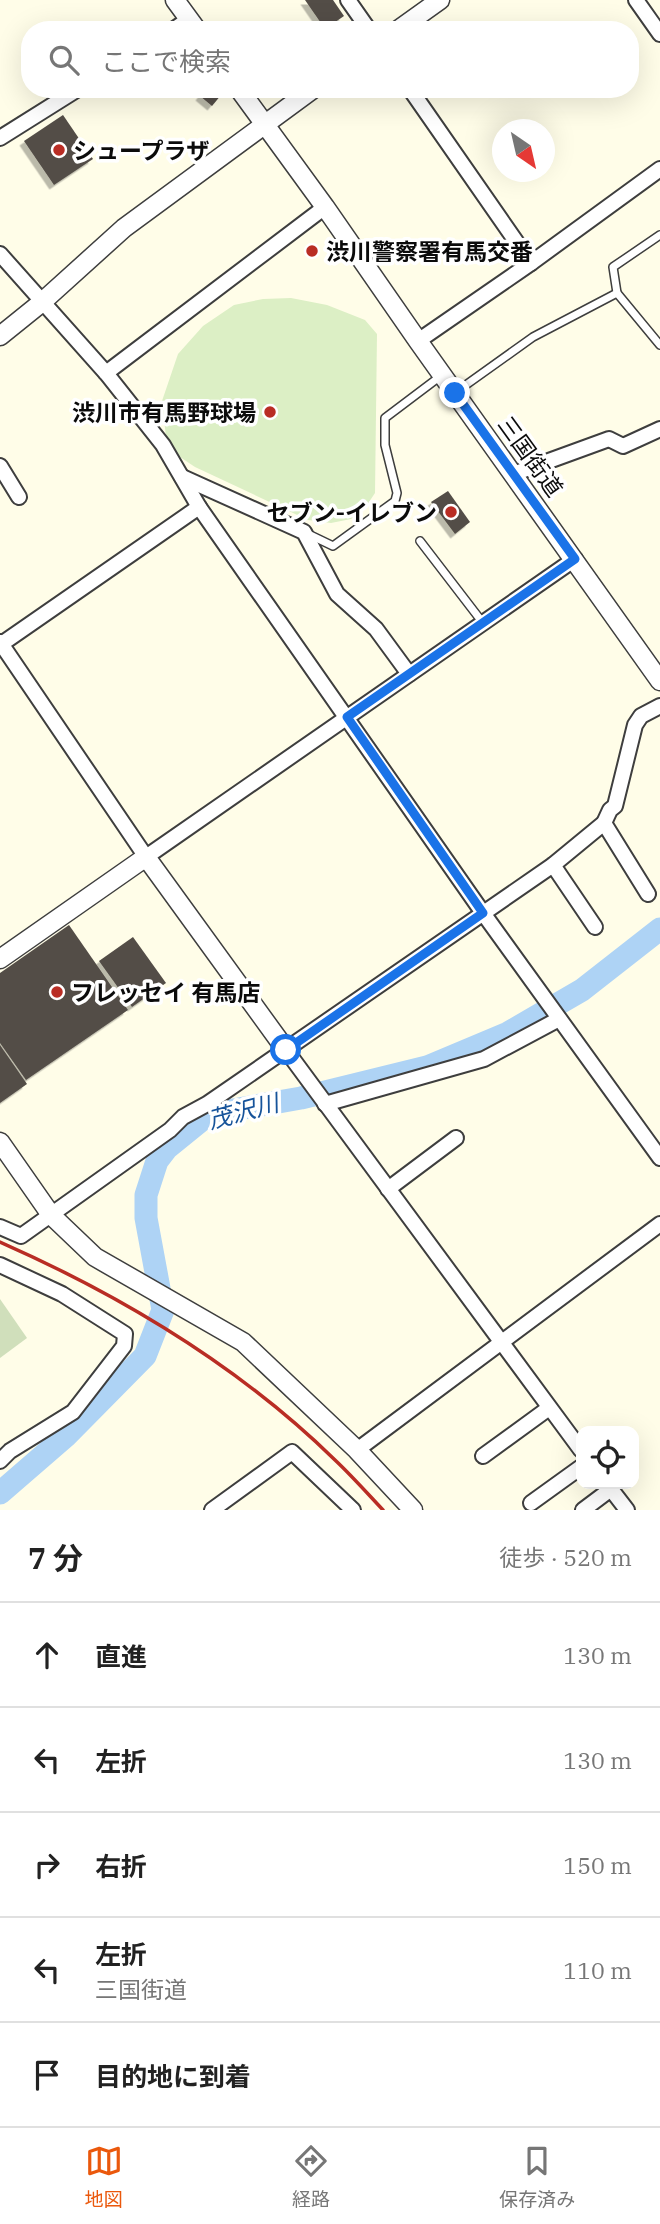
<!DOCTYPE html>
<html lang="ja">
<meta charset="utf-8">
<style>
body{margin:0;font-family:"IBM Plex Serif","Noto Sans JP",serif;background:#f2f2f2;color:#222}
.controls{position:absolute;right:21px;bottom:21px;display:grid;overflow:hidden;border-radius:14px;box-shadow:0 7px 28px #0002}
.controls button{width:63px;height:63px;display:grid;place-items:center;padding:0;border:0;border-bottom:2px solid #e0e0e0;background:#fff;color:#222;font:35px sans-serif}
.compass{position:absolute;left:492px;top:119px;width:63px;height:63px;border-radius:50%;background:#fff;box-shadow:0 7px 28px #0002;rotate:146deg}
.stop{position:absolute;width:21px;height:21px;margin:-16px;border:5px solid #1a73e8;border-radius:50%;background:#fff}
.stop.end{background:#1a73e8;border-color:#fff;box-shadow:0 2px 7px #0008}
.list{margin:0;padding:0;list-style:none}
h2{display:flex;justify-content:space-between;align-items:center;height:91px;margin:0;padding:0 28px;font-size:30px}
h2 small{font-size:23px;font-weight:400;color:#767676}
.list li{display:grid;grid-template-columns:46px 1fr auto;gap:21px;align-items:center;box-sizing:border-box;height:105px;padding:0 28px;border-top:2px solid #e0e0e0}
.list b{display:block;font-size:26px;white-space:nowrap}
.list p{margin:0;font-size:23px;white-space:nowrap;color:#767676}
.list em{font-size:23px;font-style:normal;color:#767676}
.icon{flex:none;width:38px;height:38px;fill:none;stroke:currentColor;stroke-width:2;stroke-linecap:round;stroke-linejoin:round}
.map{position:relative;flex:none;width:660px;height:1510px;overflow:hidden}
.search{position:absolute;background:#fff;box-shadow:0 7px 28px #0002;left:21px;right:21px;top:21px;height:77px;display:flex;align-items:center;gap:18px;box-sizing:border-box;padding:0 24px;border-radius:28px;color:#767676;font-size:26px}
.sheet{height:616px;background:#fff}
nav{display:flex;justify-content:space-around;align-items:center;box-sizing:border-box;height:98px;border-top:2px solid #e0e0e0;background:#fff;font-size:19px;color:#767676}
nav a{display:grid;justify-items:center;gap:4px}
nav .on{color:#ea580c}
.map>svg:first-child{display:block}
.cemetery{fill:#d0dfbb}
.pitch{fill:#dcefc5}
.lines{fill:none;stroke-linecap:round;stroke-linejoin:round}
.river{stroke:#aed3f5;stroke-width:23}
.building{fill:#534d47;filter:url(#shadow)}
.service-casing{stroke:#3e3e3e;stroke-width:10}
.minor-casing{stroke:#3e3e3e;stroke-width:18}
.tertiary-casing{stroke:#3e3e3e;stroke-width:21}
.service{stroke:#fff;stroke-width:7}
.minor{stroke:#fff;stroke-width:14}
.tertiary{stroke:#fff;stroke-width:18}
.rail{stroke:#b92d24;stroke-width:3.5}
.route{stroke:#1a73e8;stroke-width:9}
.poi-dot{fill:#b92d24;stroke:#fff;stroke-width:2.5}
.labels{text-anchor:middle;dominant-baseline:central;stroke-width:7;stroke-linejoin:round;paint-order:stroke}
.poi-label{font-size:23px;font-weight:bold;fill:#0b0b0b;stroke:#fff;text-anchor:start}
.street-label{font-size:23px;fill:#0b0b0b;stroke:#fff}
.water-label{font-size:24px;font-style:italic;fill:#16539a;stroke:#fff}
</style>
<div class="map">
<svg width="660" height="1510" viewBox="0 0 660 1510">
<defs>
<filter id="shadow"><feDropShadow dx="-4.5" dy="4.5" stdDeviation="0" flood-color="#0004"/></filter>
</defs>
<rect width="100%" height="100%" fill="#fffde8"/>
<path class="cemetery" d="M0,1299l27,39 -27,20z"/>
<path class="pitch" d="M291,298l36,7 38,15 12,14 -2,159 -12,18 -12,8 -20,4 -23,-3 -113,-53 -18,-12 -11,-18 -4,-36 16,-47 25,-28 31,-21 29,-6z"/>
<g class="lines">
<path class="river" d="M0,1493l67,-58 78,-79 18,-46 -17,-92v-23l11,-34 10,-13 37,-30 29,-8 68,-12 126,-31 81,-34 74,-43 78,-61"/>
</g>
<g class="building">
<path d="M305,0h28l11,16 -19,13z"/>
<path d="M206,89h20l-14,17 -12,-10z"/>
<path d="M63,115l30,44 -39,26 -30,-44z"/>
<path d="M448,491l22,31 -15,12 -24,-32z"/>
<path d="M69,925l59,85 -102,70 -26,-37v-70z"/>
<path d="M133,937l33,46 -34,24 -33,-46z"/>
<path d="M0,1045l27,39 -27,19z"/>
</g>
<g class="lines">
<defs>
<g id="service">
<path d="M617,293l43,52"/>
<path d="M456,392l77,-55 84,-44 -4,-26 47,-32"/>
<path d="M308,534l25,12 62,-45 2,-8 -12,-48v-27l57,-43"/>
<path d="M420,541l63,82"/>
</g>
<g id="minor">
<path d="M348,0l21,30"/>
<path d="M636,0l24,34"/>
<path d="M173,30l16,-11"/>
<path d="M410,89l121,174"/>
<path d="M0,138l78,-49"/>
<path d="M0,254l106,119 57,72 36,62 284,406 177,245"/>
<path d="M418,341l113,-78 129,-94"/>
<path d="M106,373l219,-166"/>
<path d="M0,466l19,31"/>
<path d="M513,474l96,-35 14,7 37,-17"/>
<path d="M182,477l122,55 33,62 39,35 33,45"/>
<path d="M0,642l146,215 429,-298"/>
<path d="M0,645l199,-138"/>
<path d="M604,823l44,71"/>
<path d="M553,865l42,62"/>
<path d="M286,1050l295,400"/>
<path d="M325,1104l159,-45 75,-40"/>
<path d="M388,1189l68,-51"/>
<path d="M0,1227l21,9 149,-106 13,-13 24,-13 346,-239 51,-42 6,-13 5,-4 20,-81 6,-9 19,-10"/>
<path d="M0,1265l62,29 63,40 -1,12 -51,66 -63,39 -10,10"/>
<path d="M357,1450l303,-226"/>
<path d="M483,1456l66,-48"/>
<path d="M607,1484l20,26"/>
<path d="M531,1503l50,-36"/>
<path d="M212,1510l80,-58 61,58"/>
<path d="M583,1510l28,-21"/>
</g>
<g id="tertiary">
<path d="M175,0l22,30"/>
<path d="M398,30l42,-30"/>
<path d="M239,89l86,118 93,134 242,340"/>
<path d="M0,336l41,-33 83,-75 189,-139"/>
<path d="M0,959l146,-102 140,193"/>
<path d="M0,1142l51,73 44,42 148,85 114,108 56,60"/>
</g>
</defs>
<use href="#service" class="service-casing"/>
<use href="#minor" class="minor-casing"/>
<use href="#tertiary" class="tertiary-casing"/>
<use href="#service" class="service"/>
<use href="#minor" class="minor"/>
<use href="#tertiary" class="tertiary"/>
<path class="rail" d="M0,1242c122,54 239,124 335,218 17,16 32,33 48,50"/>
</g>
<g class="lines">
<path class="route" d="M286,1050l197,-137 -136,-196 228,-158 -120,-166"/>
</g>
<g class="poi-dot">
<circle cx="59" cy="150" r="7"/>
<circle cx="312" cy="251" r="7"/>
<circle cx="270" cy="412" r="7"/>
<circle cx="451" cy="512" r="7"/>
<circle cx="57" cy="992" r="7"/>
</g>
<g class="labels">
<g class="poi-label">
<text x="73" y="150">シュープラザ</text>
<text x="326" y="251">渋川警察署有馬交番</text>
<text x="256" y="412" text-anchor="end">渋川市有馬野球場</text>
<text x="437" y="512" text-anchor="end">セブン-イレブン</text>
<text x="71" y="992">フレッセイ 有馬店</text>
</g>
<g class="street-label">
<text transform="translate(531 456) rotate(54)">三国街道</text>
</g>
<g class="water-label">
<text transform="translate(243 1111) rotate(-15)">茂沢川</text>
</g>
</g>
</svg>
<div class="controls">
<button><svg class="icon" aria-label="locate" viewBox="0 0 24 24"><circle cx="12" cy="12" r="6"/><path d="M12 2v4M12 18v4M2 12h4M18 12h4"/></svg></button>
</div>
<svg class="compass" viewBox="-18 -18 36 36"><path d="M0-13l5 13h-10z" fill="#e53935"/><path d="M0 13l5-13h-10z" fill="#767676"/></svg>
<div class="stop" style="left:286px;top:1050px"></div>
<div class="stop end" style="left:455px;top:393px"></div>
<div class="search"><svg class="icon" aria-label="search" viewBox="0 0 24 24"><circle cx="10" cy="10" r="6"/><path d="M15 15l6 6"/></svg>ここで検索</div>
</div>
<section class="sheet">
<h2>7 分<small>徒歩 · 520 m</small></h2>
<ul class="list">
<li><svg class="icon" aria-label="ahead" viewBox="0 0 24 24"><path d="M12 20V5M6 11l6-6 6 6"/></svg><div><b>直進</b></div><em>130 m</em></li>
<li><svg class="icon" aria-label="left" viewBox="0 0 24 24"><path d="M17 20v-9H6M10 6l-5 5 5 5"/></svg><div><b>左折</b></div><em>130 m</em></li>
<li><svg class="icon" aria-label="right" viewBox="0 0 24 24"><path d="M7 20v-9h11M14 6l5 5-5 5"/></svg><div><b>右折</b></div><em>150 m</em></li>
<li><svg class="icon" aria-label="left" viewBox="0 0 24 24"><path d="M17 20v-9H6M10 6l-5 5 5 5"/></svg><div><b>左折</b><p>三国街道</p></div><em>110 m</em></li>
<li><svg class="icon" aria-label="arrive" viewBox="0 0 24 24"><path d="M6 21V4h12l-3 4 3 4H6"/></svg><div><b>目的地に到着</b></div></li>
</ul>
</section>
<nav>
<a class="on"><svg class="icon" aria-label="map" viewBox="0 0 24 24"><path d="M3 6l6-2 6 2 6-2v14l-6 2-6-2-6 2zM9 4v14M15 6v14"/></svg>地図</a>
<a><svg class="icon" aria-label="directions" viewBox="0 0 24 24"><path d="M12 3l9 9-9 9-9-9zM9 14v-3h6M13 9l2 2-2 2"/></svg>経路</a>
<a><svg class="icon" aria-label="saved" viewBox="0 0 24 24"><path d="M7 4h10v16l-5-4-5 4z"/></svg>保存済み</a>
</nav>
